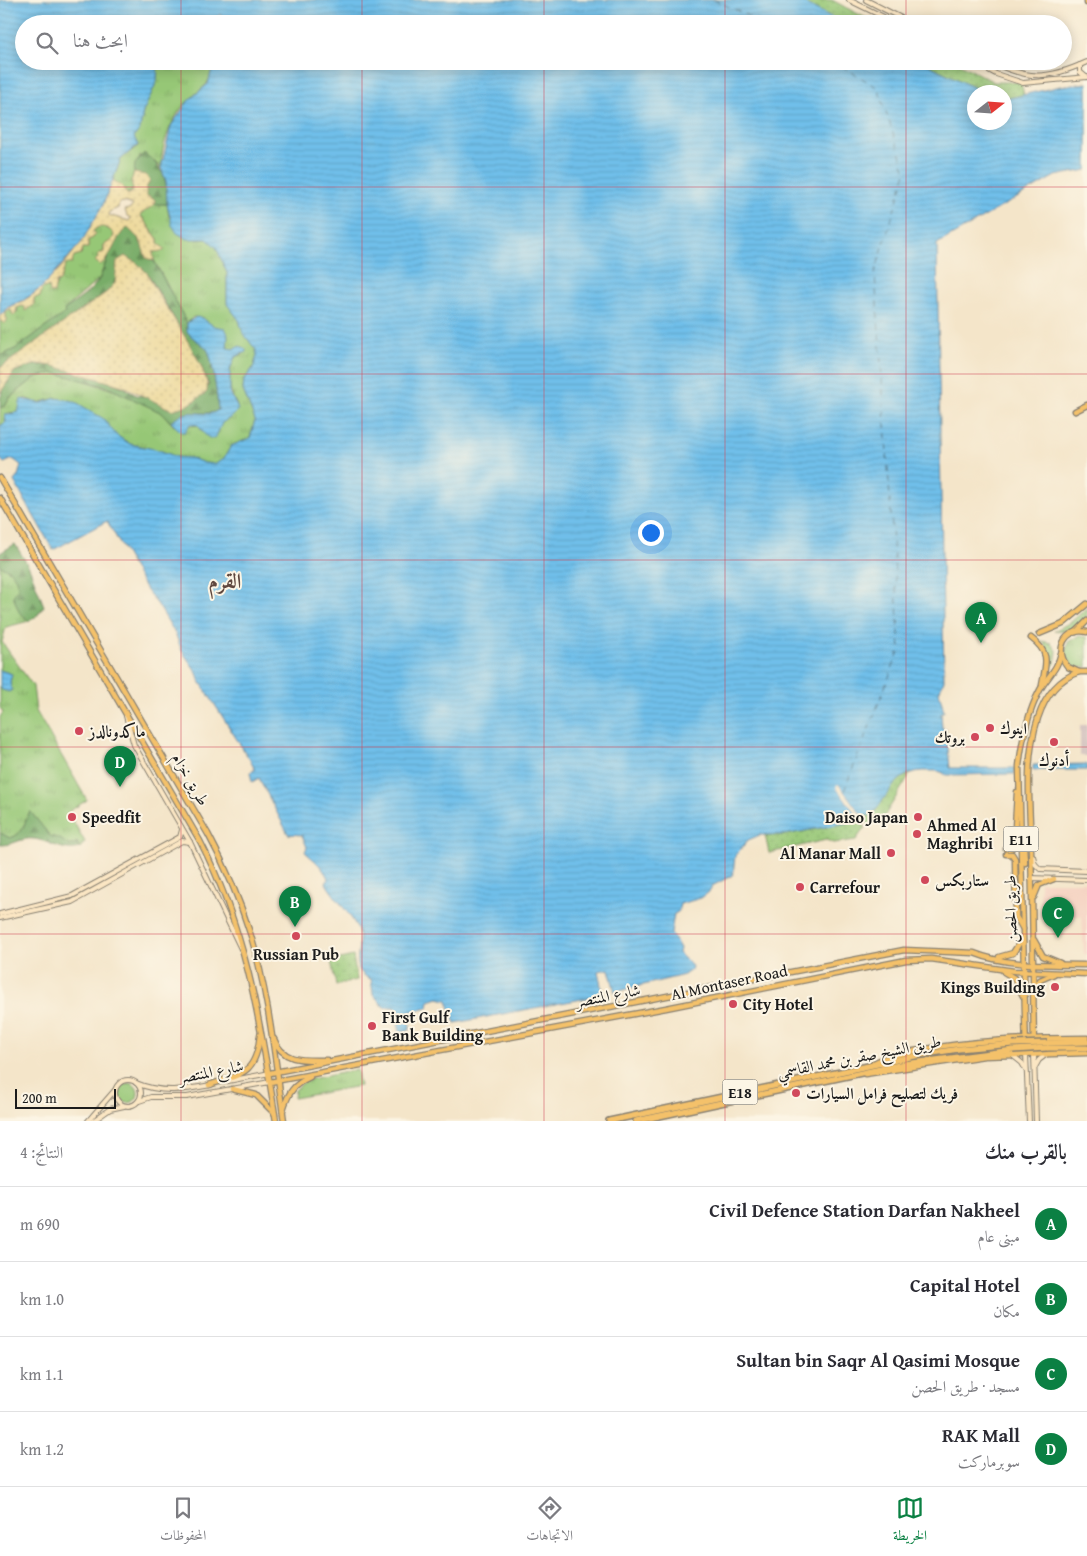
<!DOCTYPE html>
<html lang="ar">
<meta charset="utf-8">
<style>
body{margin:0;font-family:"Gentium Book Plus",Amiri,serif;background:#f7f7f7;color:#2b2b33;direction:rtl}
.compass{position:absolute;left:967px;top:85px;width:45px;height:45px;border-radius:50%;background:#fff;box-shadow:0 2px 12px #0003;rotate:73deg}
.scale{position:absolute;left:15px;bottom:12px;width:101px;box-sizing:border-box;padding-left:5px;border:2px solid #1c1c1c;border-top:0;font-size:14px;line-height:18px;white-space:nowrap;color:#1c1c1c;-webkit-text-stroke:4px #fcf5e5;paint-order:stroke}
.you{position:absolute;left:650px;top:532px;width:18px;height:18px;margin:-12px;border:4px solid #fff;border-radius:50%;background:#1a73e8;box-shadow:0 0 0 8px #1a73e833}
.badge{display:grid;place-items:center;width:32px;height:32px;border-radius:50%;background:#0b8043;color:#fff;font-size:16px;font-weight:700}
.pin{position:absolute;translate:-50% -41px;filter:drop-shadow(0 1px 2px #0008)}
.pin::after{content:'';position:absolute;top:26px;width:18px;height:15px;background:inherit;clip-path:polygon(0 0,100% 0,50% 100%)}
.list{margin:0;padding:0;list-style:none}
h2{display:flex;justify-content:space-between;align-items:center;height:65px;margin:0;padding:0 20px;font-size:21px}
h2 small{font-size:16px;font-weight:400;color:#7c7c81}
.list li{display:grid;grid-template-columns:32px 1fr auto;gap:15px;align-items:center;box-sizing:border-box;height:75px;padding:0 20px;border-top:1px solid #e1e1e2}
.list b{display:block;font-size:19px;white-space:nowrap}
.list p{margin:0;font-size:16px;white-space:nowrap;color:#7c7c81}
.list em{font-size:16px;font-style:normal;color:#7c7c81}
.icon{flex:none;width:28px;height:28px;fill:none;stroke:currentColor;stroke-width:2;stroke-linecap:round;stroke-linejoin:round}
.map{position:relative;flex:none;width:1087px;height:1121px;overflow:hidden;direction:ltr}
.search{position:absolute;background:#fff;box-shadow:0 2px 12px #0003;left:15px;right:15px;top:15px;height:55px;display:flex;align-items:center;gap:12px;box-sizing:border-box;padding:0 18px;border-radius:28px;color:#7c7c81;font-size:19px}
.sheet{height:365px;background:#fff}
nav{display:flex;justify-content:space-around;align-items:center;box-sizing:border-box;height:70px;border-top:1px solid #e1e1e2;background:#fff;font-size:14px;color:#7c7c81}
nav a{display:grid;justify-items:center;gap:2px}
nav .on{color:#0b8043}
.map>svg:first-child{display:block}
.built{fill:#f5d3c2}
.industrial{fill:#d1c0bd}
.grass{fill:url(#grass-tufts);stroke:#597249}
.forest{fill:url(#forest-firs);stroke:#4a6442}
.sand{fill:url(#sand-dots);stroke:#857b5d;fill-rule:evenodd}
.park{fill:url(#park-dots);stroke:#597249}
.water{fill:url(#water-rules);stroke:#466e83}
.pier{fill:#f4e5c9}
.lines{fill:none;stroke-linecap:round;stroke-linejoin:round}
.ferry{stroke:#395564;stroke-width:1;stroke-dasharray:6 5;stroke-linecap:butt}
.secondary-casing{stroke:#888072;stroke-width:6}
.primary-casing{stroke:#888072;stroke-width:7}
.highway-casing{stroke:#888072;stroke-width:8}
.secondary{stroke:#fbe6c3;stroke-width:4}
.primary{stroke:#f4c16a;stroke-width:4.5}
.highway{stroke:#f4c16a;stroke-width:5}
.highway-bridge-casing{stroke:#888072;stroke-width:8;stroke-linecap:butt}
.highway-bridge{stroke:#f4c16a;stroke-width:5}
.grid{fill:none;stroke:#d1495b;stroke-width:1;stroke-opacity:0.55}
.poi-dot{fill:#d1495b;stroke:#fcf5e5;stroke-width:2}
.labels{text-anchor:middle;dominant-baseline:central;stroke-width:4;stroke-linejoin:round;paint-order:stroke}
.shield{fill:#fcf5e5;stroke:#5f5d58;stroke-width:1}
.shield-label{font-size:15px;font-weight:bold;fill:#1c1c1c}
.poi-label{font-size:16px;font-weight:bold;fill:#1c1c1c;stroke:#fcf5e5;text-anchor:start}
.street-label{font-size:16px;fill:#1c1c1c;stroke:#fcf5e5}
.district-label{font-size:21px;font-weight:bold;fill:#60483f;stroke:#fcf5e5}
</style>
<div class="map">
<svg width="1087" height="1121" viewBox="0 0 1087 1121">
<defs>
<pattern id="grass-tufts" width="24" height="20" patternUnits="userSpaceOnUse" patternTransform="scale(1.25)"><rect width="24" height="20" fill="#96c776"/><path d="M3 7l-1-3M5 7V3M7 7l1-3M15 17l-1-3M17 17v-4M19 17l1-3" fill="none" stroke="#81aa66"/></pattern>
<pattern id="forest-firs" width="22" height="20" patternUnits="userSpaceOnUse" patternTransform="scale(1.25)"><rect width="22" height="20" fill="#78ac67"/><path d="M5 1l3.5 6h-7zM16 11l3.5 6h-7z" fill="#628b54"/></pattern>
<pattern id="sand-dots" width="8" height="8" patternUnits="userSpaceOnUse" patternTransform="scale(1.25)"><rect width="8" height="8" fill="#eeda9e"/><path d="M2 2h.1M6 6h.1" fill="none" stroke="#ccba88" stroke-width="1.8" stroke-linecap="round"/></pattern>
<pattern id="park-dots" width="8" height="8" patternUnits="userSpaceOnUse" patternTransform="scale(1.25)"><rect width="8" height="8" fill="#96c776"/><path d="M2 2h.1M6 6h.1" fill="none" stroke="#81aa66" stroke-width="1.8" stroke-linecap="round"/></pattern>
<pattern id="water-rules" width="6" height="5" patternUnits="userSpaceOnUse" patternTransform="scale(1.25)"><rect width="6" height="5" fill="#70bfea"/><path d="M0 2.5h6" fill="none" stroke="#60a4c8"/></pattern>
</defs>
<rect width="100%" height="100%" fill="#fcf5e5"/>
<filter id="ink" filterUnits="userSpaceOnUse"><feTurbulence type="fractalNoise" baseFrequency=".02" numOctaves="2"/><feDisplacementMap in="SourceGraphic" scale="10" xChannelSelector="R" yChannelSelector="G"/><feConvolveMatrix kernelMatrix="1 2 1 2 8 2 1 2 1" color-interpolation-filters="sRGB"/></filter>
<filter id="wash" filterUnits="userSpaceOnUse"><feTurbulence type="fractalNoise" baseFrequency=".0096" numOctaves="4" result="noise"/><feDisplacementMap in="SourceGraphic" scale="20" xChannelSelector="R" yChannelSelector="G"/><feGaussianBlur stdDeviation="1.12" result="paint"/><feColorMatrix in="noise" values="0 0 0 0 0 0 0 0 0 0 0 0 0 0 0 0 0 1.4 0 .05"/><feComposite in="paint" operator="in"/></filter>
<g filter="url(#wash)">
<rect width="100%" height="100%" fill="#f4e5c9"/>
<path class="built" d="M1040,882h47v72h-3l-2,-38 -42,1z"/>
<rect class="industrial" x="1080" y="725" width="7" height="31"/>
<g class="grass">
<path d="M158,61h56c-5,28 -9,23 -26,40 -17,16 -27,45 -27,67l-8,-8 -13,-4c-5,12 -9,20 -7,34l-6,4 -5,-8 -9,-6 8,-21 17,-13 -4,-9 6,-8 3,-17 14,-31z"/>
<path d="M155,204h12l2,13 28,23 10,-1 9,7 11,27v31l12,16 4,13 13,17 1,6 -4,12 -9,12 -1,10 12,30 -5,18 -19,8 -7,12 -8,6 -12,-1 -13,-5 -14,-1 -18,-7 -29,-6 -14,-9 -13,-16 -29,-18 -18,-3 -19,5 -12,-5 -7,14 -10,1 -4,5 2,4 -6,4v-18l6,-3 4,-7 26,-21 9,-4h15l62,20 40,20 12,13 13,3 2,-3 10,-1 3,7 32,-17 3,-10c-9,-14 -10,-33 -2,-48l9,-3 -8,-7 -3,2 -6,-1 1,-10 -26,-20 -9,-1 -6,6 -35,-67 1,-4 5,-1v-12l-18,-25z"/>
<path d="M102,226l10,5 2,4 -2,5 -9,6 1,6 -4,1 2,10 6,-7 -9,23 -35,31 1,3 -4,3 -46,33 -15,7v-36l3,3 3,-11 5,-2 2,3 5,-1 -1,-4 5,-2 7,2 5,-5v-5l6,-1v-7l7,-4 3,4h4l12,-26 4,-1 4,-7 7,-2 2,-6 5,-1v-7l5,-2 1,-9z"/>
<path d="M0,566c22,6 18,28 19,46l10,9 -23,6 -4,15 31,44 3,25 51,89 -19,12 17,30 -5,6 -3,-5 -7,3 -10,-7 -10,-3 -20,-25c-6,11 -7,24 -20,27l-10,-5v-116l3,-5 -3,-4v-22l2,3 10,1 -2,-8 2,-8 -12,-4z"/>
<path d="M1087,608v9c-8,12 -18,14 -33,14l17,-9z"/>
<path d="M1079,636l8,1v30l-9,1 -6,-3 -7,-11 3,-12z"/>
<path d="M1041,641l10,2 6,9 -2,12 -8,8c2,-12 4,-23 -6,-31z"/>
<path d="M357,1070l3,16 -66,12 1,-8 11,-10z"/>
<circle cx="128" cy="1093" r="10"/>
</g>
<g class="forest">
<path d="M144,153c19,15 24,26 23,51h-12v-4l-9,-5 -1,-4 5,-11 -16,-7 1,-9z"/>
<path d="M128,228c11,6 15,21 22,32l4,1 33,62v8c5,8 14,11 20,18 5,6 11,52 11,61 -10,8 -32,-4 -47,12l-9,-9 -57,-27 -51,-13 -18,4 -27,21 -3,7 -6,3c0,-70 82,-37 121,-22 6,2 13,10 20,10 15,1 51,-8 68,-11l-21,-43 -40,-68 -11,-11 -12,-7 -10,27 -8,9 -107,76v-12l15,-7 46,-33 4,-3 -1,-3c12,-8 29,-20 36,-32 6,-13 14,-46 28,-50z"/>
<path d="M15,544l14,23 15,39 -7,10 -8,5 -10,-9 -6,-16 5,-8c-1,-12 -7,-19 -18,-22v-13z"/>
<path d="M30,811l20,25 10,3 10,7 7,-4 3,6c-17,5 -30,-7 -46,-9 -13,-2 -21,7 -34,6v-12l10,5c13,-3 15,-16 20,-27z"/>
</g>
<g class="sand">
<path d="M134,173l12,2 4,6 -4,7v7l9,5v4l-15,11 18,24v5l6,4v3l-11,1 1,9 -8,-3 -6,-18 -12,-12c-11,4 -15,29 -28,37l-5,-4 3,-3v-4l6,-2v-7l8,-5 2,-5c-4,-8 -15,-11 -21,-4l2,2 -2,5 -5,2v8h-5l-2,6 -7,2 -2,8h-6l-6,17 -4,1 -2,11h-4l-1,-7 -7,3 -2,8 -6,1v7l-9,6v-4l-3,-1 -5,2 -2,7h-2l-2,-5 -5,2v6l2,1 -4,5 -4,-4v-4c10,-11 24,-14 35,-23 37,-32 60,-69 78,-113l9,6 5,8h3l3,-4 -2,-9zM124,202l9,3 -2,3 -6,2 2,6 4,2 -2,3 -21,-6 1,-3 9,-4 1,-5z"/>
<path d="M125,256l12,7 11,11c10,26 65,95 59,118l-17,12 -18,6 -49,-24 -70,-20 -16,-2 -22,7 -15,22v-25l107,-76 8,-9 2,-22z"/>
</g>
<g class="park">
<path d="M798,0h34l45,24h-32z"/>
<path d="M921,61h33l40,21h27l3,13 -19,4 -1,-7h-21z"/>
<path d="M910,774l-28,46 -14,4 -5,-7c19,-2 22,-35 47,-43z"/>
<path d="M859,818l6,9 -9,13 -22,3 -8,-3 -57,13 -4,-18h19l73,-14z"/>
<path d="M353,956l4,24 -21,5 -5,-24z"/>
</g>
<g class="water">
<path d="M0,0h798l47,24h-625l2,-6 -2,-4 -9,10h-21l-6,-3 -8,3h-152v37h134l-1,20 -14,31 -3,17 -6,8 4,8 -17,14 -18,46 -22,38 -40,45 -17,12 -16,7 -8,9z"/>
<path d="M214,61h707l62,31h-9v30h30l1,-23 56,-13 26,-3v87l-32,6 -118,68 7,436 -5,12 5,19 -3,2 1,15 4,2 4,38h65v6l-69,1c-6,-5 -11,-4 -18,-4 -31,-2 -39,23 -55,43l-10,3 -24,-32 -1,5 21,28 -2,3 -73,14h-24l-12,5 -13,16 -2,19 -21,11 -3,6 -8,6 -21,6 -2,8 -4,2 -3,19 9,15 -1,5 13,13 -1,4 -7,5 -69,17 -6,-23 -11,2 5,24 -148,28 -8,-23 -9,-2 -9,3 -1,7 -19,4 1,18 -10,2 -5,-25h-11l-11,-13 -2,-15c-23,-8 -8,-31 -13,-48 -4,-14 -24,-33 -32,-48l2,-5c-6,-12 -14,-18 -23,-26l2,-5 -5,-12 -14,-1 -29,-56 -7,4 -2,-10 5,-2 -5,-10 -49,-77 -5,-12 -14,-20 -7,-18 -17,-28 -13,-17 -38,-67 -54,29 -39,-69 4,-5 3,-11 -8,-6 -9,4 -4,-4v-33l6,-4 -1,-7 13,-3 3,-13 20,4 15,-5 18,3 30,18 12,16 14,9 29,6 18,7 14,1 13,5 12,1 8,-6 7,-12 19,-8 5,-18 -12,-30 1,-10 9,-12 4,-12 -1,-6 -13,-17 -4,-13 -12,-16v-31l-11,-26 -9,-8h-20l-10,-6 -5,-8 -5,-21 -1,-23 -5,-13 10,-42 18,-26 19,-16z"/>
<path d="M196,317l6,1 12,8 11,2 3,6 -1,14 6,1 7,-3 6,3v3l-11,5 -5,13v23l8,16 -4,6 -12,8 -7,16c-9,0 -12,-7 -17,-14l-8,-1 -5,8h-4l-10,-10c17,-18 35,-2 47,-12 0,-10 -6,-55 -11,-61 -6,-7 -15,-10 -20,-18v-8z"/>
<path d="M0,670l12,4 -2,8 2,8 -3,2 -7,-2 -2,-4z"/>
<path d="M1087,764v6h-54v-5z"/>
</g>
<path class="pier" d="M838,784l1,1 25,34 -3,1 -23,-30 -2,-4z"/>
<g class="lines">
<g class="ferry">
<path d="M714,0l52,24"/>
<path d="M833,61l45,27 28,84 -31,101 25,376 -56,142"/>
</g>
</g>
</g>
<g filter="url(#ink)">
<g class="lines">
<defs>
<g id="secondary">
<path d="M849,0l49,24"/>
<path d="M866,0l47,24"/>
<path d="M972,61l24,13 27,9 64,-6"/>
<path d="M989,61c39,19 58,19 98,1"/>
<path d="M1080,65v7l6,5"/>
<path d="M126,716l8,29 56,97 51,107"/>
<path d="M1033,856l2,8 5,5 47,2"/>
<path d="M1031,878l56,2"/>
<path d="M0,914l72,-18 108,-59 2,-7"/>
<path d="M0,918l72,-16 110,-61 8,1"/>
<path d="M1026,1054l3,67"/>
<path d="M1034,1054l2,67"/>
<path d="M1012,1055l10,8 4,7"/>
<path d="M1035,1067l4,-7 8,-6"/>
<circle cx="128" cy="1093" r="13"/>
<path d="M223,1082l47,-9"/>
<path d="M136,1083c26,11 48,7 75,2"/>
<path d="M139,1101l12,-4h36l83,-15"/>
<path d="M88,1121l27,-31"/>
<path d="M93,1121l17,-12 14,-3"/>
</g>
<g id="primary">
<path d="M1087,0v3"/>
<path d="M1075,411l12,-6"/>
<path d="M0,478l208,356c18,33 32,67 43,102 18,60 24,124 33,185"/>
<path d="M0,498l200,343c47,91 60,181 76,280"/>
<path d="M1076,632l11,-11"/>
<path d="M1087,632c-23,-5 -33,19 -19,35l11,5h8"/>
<path d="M1039,634l24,-10 24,-20"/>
<path d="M1031,638c20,15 15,25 11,47"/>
<path d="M1023,831l2,32"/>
<path d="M1006,849l6,-1 2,-3 3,-53"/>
<path d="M1006,854h6l3,5 1,58 7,12"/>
<path d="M1034,897l5,-12 15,-6"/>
<path d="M1034,940l9,16 17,7"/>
<path d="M999,957l14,-4 9,-14"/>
<path d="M1004,972l10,6 9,18"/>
<path d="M1034,991l6,-11 14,-6"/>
<path d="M274,1039c9,24 31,21 53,21"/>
<path d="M1026,1054l-7,-288c3,-26 8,-52 21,-76 7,-13 18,-21 21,-37"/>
<path d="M1034,1054c-1,-68 -1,-136 -3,-204 -1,-44 -7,-90 7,-132 7,-21 20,-39 41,-46"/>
<path d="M874,1063c12,-7 27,-9 40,-12 57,-11 115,-13 173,-13"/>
<path d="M270,1073l634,-123 70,3c35,14 76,11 113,12"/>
<path d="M865,1074l119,-18 103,-3"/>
<path d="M270,1082l396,-74 240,-48 25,-1 83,12 73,3"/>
<path d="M209,1085c33,-11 47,-11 51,-50"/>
<path d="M232,1089l24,6 18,18"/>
<path d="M283,1110c5,-17 11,-26 27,-33"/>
</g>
<g id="highway">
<path d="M1047,1043l40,-1"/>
<path d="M1047,1048h40"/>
<path d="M609,1121l311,-66 39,-6 54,-5"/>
<path d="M636,1121l268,-57 109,-14"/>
</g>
</defs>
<use href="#secondary" class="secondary-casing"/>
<use href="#primary" class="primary-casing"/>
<use href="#highway" class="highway-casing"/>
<use href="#secondary" class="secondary"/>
<use href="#primary" class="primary"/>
<use href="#highway" class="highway"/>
<defs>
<g id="highway-bridge">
<path d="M1013,1044l34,-1"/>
<path d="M1013,1050l34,-2"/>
</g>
</defs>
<use href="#highway-bridge" class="highway-bridge-casing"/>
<use href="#highway-bridge" class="highway-bridge"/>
</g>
</g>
<path class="grid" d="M181,0v24M362,0v24M544,0v24M725,0v24M906,0v24M181,61v1060M362,61v1060M544,61v1060M725,61v1060M906,61v1060M0,187h1087M0,374h1087M0,560h1087M0,747h1087M0,934h1087"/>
<g class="poi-dot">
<circle cx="990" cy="728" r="5"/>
<circle cx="79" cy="731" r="5"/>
<circle cx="975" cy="737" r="5"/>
<circle cx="1054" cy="742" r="5"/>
<circle cx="72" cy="817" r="5"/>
<circle cx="918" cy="817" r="5"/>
<circle cx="917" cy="834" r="5"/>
<circle cx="891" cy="853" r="5"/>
<circle cx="925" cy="880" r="5"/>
<circle cx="800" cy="887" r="5"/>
<circle cx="296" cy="936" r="5"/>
<circle cx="1055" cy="987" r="5"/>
<circle cx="733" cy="1004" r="5"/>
<circle cx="372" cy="1026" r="5"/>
<circle cx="796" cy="1093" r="5"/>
</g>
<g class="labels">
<g class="shield">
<rect x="1003.5" y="826.5" width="35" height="25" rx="4"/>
<rect x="722.5" y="1079.5" width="35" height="25" rx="4"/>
</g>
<g class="shield-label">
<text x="1021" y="839">E11</text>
<text x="740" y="1092">E18</text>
</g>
<g class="poi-label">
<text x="1000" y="728">اينوك</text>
<text x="89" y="731">ماكدونالدز</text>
<text x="965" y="737" text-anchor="end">بروتك</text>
<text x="1054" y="760" text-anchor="middle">أدنوك</text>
<text x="82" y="817">Speedfit</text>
<text x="908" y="817" text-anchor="end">Daiso Japan</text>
<text x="927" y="825">Ahmed Al<tspan x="927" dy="18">Maghribi</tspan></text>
<text x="881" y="853" text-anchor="end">Al Manar Mall</text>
<text x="935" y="880">ستاربكس</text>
<text x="810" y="887">Carrefour</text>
<text x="296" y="954" text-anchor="middle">Russian Pub</text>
<text x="1045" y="987" text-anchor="end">Kings Building</text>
<text x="743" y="1004">City Hotel</text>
<text x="382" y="1017">First Gulf<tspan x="382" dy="18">Bank Building</tspan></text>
<text x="806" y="1093">فريك لتصليح فرامل السيارات</text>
</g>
<g class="street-label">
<text transform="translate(191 779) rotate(60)">طريق خزام</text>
<text transform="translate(1010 909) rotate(-91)">طريق الحصن</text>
<text transform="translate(729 982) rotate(-12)">Al Montaser Road</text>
<text transform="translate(608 995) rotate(-11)">شارع المنتصر</text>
<text transform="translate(859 1056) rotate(-11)">طريق الشيخ صقر بن محمد القاسمي</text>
<text transform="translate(211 1071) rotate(-11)">شارع المنتصر</text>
</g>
<g class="district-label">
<text x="225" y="580">القرم</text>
</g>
</g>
</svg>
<svg class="compass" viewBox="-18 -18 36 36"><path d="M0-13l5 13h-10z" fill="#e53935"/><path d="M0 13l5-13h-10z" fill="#7c7c81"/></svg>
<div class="scale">200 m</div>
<div class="you"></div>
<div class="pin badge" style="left:981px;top:643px">A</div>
<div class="pin badge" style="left:295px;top:927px">B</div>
<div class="pin badge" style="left:1058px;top:938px">C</div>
<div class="pin badge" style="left:120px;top:787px">D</div>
<div class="search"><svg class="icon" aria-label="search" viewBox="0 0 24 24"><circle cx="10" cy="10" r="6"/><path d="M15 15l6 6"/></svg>ابحث هنا</div>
</div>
<section class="sheet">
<h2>بالقرب منك<small>النتائج: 4</small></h2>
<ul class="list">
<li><span class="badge">A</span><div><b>Civil Defence Station Darfan Nakheel</b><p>مبنى عام</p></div><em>690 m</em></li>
<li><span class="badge">B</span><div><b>Capital Hotel</b><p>مكان</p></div><em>1.0 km</em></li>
<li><span class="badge">C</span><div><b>Sultan bin Saqr Al Qasimi Mosque</b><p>مسجد · طريق الحصن</p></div><em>1.1 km</em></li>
<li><span class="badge">D</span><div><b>RAK Mall</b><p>سوبرماركت</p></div><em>1.2 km</em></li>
</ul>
</section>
<nav>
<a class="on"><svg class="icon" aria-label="map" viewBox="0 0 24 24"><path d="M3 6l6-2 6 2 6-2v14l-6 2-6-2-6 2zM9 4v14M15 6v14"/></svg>الخريطة</a>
<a><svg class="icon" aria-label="directions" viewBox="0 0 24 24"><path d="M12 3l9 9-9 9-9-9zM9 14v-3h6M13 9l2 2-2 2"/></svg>الاتجاهات</a>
<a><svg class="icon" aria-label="saved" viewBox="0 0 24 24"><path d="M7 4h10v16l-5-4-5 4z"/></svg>المحفوظات</a>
</nav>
